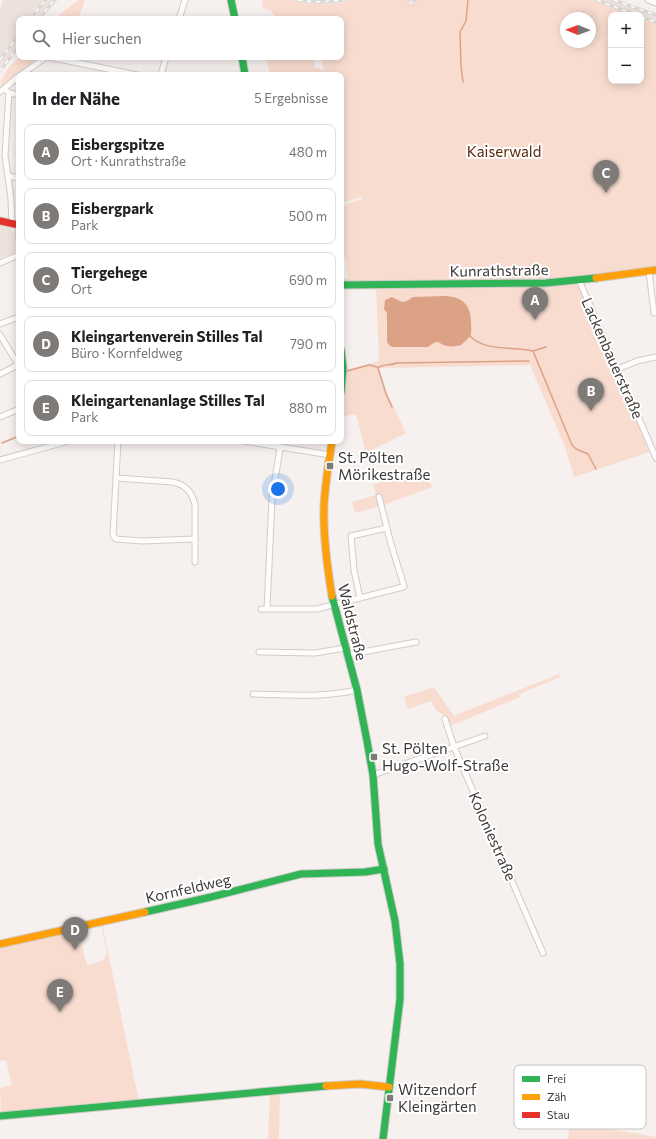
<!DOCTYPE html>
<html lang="de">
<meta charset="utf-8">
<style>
body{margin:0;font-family:Commissioner,sans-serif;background:#f2f2f2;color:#202124}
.controls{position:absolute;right:12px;top:12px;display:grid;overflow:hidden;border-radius:8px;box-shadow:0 2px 10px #0003}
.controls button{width:36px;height:36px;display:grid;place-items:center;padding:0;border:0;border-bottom:1px solid #e0e0e0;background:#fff;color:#202124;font:20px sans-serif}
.compass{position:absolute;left:560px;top:12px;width:36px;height:36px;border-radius:50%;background:#fff;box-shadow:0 2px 10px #0003;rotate:271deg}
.you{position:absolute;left:278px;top:489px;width:14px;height:14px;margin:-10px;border:3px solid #fff;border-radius:50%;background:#1a73e8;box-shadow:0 0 0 6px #1a73e833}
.badge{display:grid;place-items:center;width:26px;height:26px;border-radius:50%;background:#7e7a78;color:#fff;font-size:13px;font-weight:700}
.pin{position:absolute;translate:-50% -33px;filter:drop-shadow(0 1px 2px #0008)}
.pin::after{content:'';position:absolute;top:21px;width:14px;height:12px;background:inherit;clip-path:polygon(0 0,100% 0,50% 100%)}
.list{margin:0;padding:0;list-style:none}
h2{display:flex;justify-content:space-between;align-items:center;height:52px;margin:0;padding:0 16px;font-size:17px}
h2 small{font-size:13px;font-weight:400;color:#757577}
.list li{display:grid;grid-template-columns:26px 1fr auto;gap:12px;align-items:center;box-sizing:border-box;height:56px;margin:0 8px 8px;padding:0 8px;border:1px solid #e0e0e0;border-radius:8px}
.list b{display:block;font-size:15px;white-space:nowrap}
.list p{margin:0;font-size:13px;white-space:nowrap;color:#757577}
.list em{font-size:13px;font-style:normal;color:#757577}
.icon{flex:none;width:22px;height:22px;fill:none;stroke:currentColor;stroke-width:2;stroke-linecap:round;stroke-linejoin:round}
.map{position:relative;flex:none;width:656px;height:1139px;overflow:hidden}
.search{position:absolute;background:#fff;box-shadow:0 2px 10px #0003;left:16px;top:16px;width:328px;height:44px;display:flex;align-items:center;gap:10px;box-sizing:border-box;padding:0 14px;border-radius:8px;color:#757577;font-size:15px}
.panel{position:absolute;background:#fff;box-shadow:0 2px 10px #0003;left:16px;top:72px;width:328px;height:372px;border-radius:8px}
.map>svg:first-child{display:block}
.built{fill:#ede1db}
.green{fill:#f8dcd0;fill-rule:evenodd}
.water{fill:#dca286}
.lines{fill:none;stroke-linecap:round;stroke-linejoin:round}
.stream{stroke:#dca286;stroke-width:1.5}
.street-casing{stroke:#d1cccb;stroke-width:7}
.fast-casing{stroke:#d1cccb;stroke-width:9}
.slow-casing{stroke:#d1cccb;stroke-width:9}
.jam-casing{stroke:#d1cccb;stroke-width:9}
.street{stroke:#fefdfc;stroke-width:5}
.fast{stroke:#30b455;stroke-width:7}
.slow{stroke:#ff9f0a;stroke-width:7}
.jam{stroke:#e5322d;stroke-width:7}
.rail-casing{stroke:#d9d7d6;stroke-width:3}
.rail{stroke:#fff;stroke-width:1.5;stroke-dasharray:4.5;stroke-linecap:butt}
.poi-dot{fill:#7e7a78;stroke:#fff;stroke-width:1.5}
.labels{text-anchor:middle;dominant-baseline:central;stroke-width:4;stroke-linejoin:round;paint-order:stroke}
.park-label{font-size:15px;fill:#5c2709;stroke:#fff}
.street-label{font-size:15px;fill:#3e3a38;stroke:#fff}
.poi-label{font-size:15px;fill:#3e3a38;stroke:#fff;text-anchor:start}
.key{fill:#fff;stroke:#c5c4c3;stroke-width:1}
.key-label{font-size:11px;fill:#3e3a38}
</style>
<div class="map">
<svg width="656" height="1139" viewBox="0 0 656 1139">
<rect width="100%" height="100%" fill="#f6f0ee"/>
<g class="built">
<path d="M3,0h55l-17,19h-22v25l-19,23v-55z"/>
<path d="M290,0h63l-19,4h-16z"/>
<path d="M594,0h25l37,13v10l-15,-5v-3h-9z"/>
<path d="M0,225l10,3 4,4 3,17 -2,4 -15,5z"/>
</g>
<g class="green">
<path d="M79,0h6l-7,19h-24z"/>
<path d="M263,0h27l28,4h16l19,-4h59l-4,3 2,2 7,-5h177l38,15h-21v66h30v-63l15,5v245l-95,12 -220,4v-5h7l-2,-18 -5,-13v-42l21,-7v-2l-21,6v-128h-71l-4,-18h48l1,11h4l4,2 -1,-13h19v-38h-63l-8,-9 -8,-2zM566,18h24v24h-24z"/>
<path d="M20,57h22l-35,25 -7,8c0,-13 10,-26 20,-33z"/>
<path d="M577,283l42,93 30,76 -75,25 -9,-30 -35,-82 -151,3 8,25 19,40 -40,20 -10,-39 -15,3v-13l4,-34 34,-9 -3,-73z"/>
<path d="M421,465l11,22 -51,19 -26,7 -3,-11 24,-7 -3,-10z"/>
<path d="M559,674l1,3 -41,17 1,3 -70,29 -6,-10 -8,-6 -5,-9 -23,8 -4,-12 30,-10 20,29z"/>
<path d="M102,923l37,179 -138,11 -1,-25 12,-3 -6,-25 -6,1v-115l92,-20v3l-13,4 8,32c8,-2 18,-2 20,-12l-6,-29z"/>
<path d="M280,1092l-1,47h-11l2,-46z"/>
<path d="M570,1122l86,15v2h-88z"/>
</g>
<path class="water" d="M445,296c18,1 26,9 26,27 0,4 1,10 -1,13 -2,3 -7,7 -9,9 -4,1 -9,2 -13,1 -11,-1 -7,-9 -20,1h-36l-4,-3 -1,-3v-28l-3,-4 1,-9 7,-3 10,5 5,-1 6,-4z"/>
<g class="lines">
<g class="stream">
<path d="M463,82l-2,-16 -1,-34 6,-11 2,-21"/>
<path d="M470,336c15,16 43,10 63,15l39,94 4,4 12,5 8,15"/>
<path d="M533,351l13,-4"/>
<path d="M378,368c4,-5 13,-2 18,-5l133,-2"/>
<path d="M378,368l8,26 6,13"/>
<path d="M347,371l22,-6 8,2"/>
<path d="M2,443l17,-7"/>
</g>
<defs>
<g id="street">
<path d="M648,0l8,3"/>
<path d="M179,19l6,-19"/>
<path d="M49,57l88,18"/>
<path d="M21,75l25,-18"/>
<path d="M161,75l5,-18"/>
<path d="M5,89l4,4 -4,62 6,44 1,25"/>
<path d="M0,92l19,-16"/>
<path d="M9,93l10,2"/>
<path d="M8,176l11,2"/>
<path d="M18,225l1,16"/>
<path d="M0,263l19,-8"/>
<path d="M649,271l5,42"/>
<path d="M579,280l77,178"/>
<path d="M0,324l19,-7"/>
<path d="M0,335l19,31"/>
<path d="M618,369l19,-8 19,-4"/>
<path d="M0,374l18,-9"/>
<path d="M0,417l19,-8"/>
<path d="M118,441l-5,94 3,4 26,2 53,-2"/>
<path d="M244,441l86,14"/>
<path d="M0,460l65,-18"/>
<path d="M116,478l57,4c13,3 19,10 22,23v57"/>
<path d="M360,598l-6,-28 -3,-34 36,-8"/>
<path d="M261,609h56l86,-22 1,-1 -13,-42 -12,-47"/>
<path d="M267,609l5,-110 8,-51"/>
<path d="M259,652l56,1 30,-5"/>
<path d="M347,655l69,-13"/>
<path d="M253,694c36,1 68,4 104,-4"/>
<path d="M445,719l9,28 89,206"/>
<path d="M373,775l112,-39"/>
</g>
<g id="fast">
<path d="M231,0l4,19"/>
<path d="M242,57l3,18"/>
<path d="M341,285l205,-2 50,-5"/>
<path d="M341,350l2,18 -2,24"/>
<path d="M332,596l25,94 10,51 6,34 5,69 17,77 5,43v35l-17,140"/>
<path d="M145,912l66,-15 90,-23 64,-2 19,-3"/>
<path d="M0,1116l326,-30"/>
</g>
<g id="slow">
<path d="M596,278l60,-8"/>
<path d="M332,441c-3,21 -7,43 -8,65 -1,30 3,60 8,90"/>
<path d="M0,944l145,-32"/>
<path d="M326,1086l34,-2 29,3"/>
</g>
<path id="jam" d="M0,221l19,4"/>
</defs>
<use href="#street" class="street-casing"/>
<use href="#fast" class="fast-casing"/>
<use href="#slow" class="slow-casing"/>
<use href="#jam" class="jam-casing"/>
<use href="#street" class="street"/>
<use href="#fast" class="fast"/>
<use href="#slow" class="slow"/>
<use href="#jam" class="jam"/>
<defs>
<g id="rail">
<path d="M298,0l19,2 27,-2"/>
<path d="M597,0l39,15"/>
<path d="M614,0l42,15"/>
<path d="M409,4l6,-4"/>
<path d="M641,17l15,5"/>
<path d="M30,19l15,-19"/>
<path d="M39,19l15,-19"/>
<path d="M0,60l19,-26"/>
<path d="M0,71l19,-25"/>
</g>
</defs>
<use href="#rail" class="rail-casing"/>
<use href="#rail" class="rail"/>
</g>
<g class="poi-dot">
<rect x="326" y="462" width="8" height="8" rx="2"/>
<rect x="370" y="753" width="8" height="8" rx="2"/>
<rect x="386" y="1094" width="8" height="8" rx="2"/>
</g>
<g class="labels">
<g class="park-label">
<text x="504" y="151">Kaiserwald</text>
</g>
<g class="street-label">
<text transform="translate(499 270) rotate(-1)">Kunrathstraße</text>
<text transform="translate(613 358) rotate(66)">Lackenbauerstraße</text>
<text transform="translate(353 622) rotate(76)">Waldstraße</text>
<text transform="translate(493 836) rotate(66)">Koloniestraße</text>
<text transform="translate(188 888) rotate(-13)">Kornfeldweg</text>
</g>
<g class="poi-label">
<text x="338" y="457">St. Pölten<tspan x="338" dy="17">Mörikestraße</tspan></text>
<text x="382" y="748">St. Pölten<tspan x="382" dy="17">Hugo-Wolf-Straße</tspan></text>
<text x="398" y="1089">Witzendorf<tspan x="398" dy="17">Kleingärten</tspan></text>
</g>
</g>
<rect x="514" y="1065" width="132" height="64" rx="6" class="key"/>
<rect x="522" y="1076" width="18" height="6" fill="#30b455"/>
<rect x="522" y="1094" width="18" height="6" fill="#ff9f0a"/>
<rect x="522" y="1112" width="18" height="6" fill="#e5322d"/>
<g class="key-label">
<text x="547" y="1083">Frei</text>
<text x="547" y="1101">Zäh</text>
<text x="547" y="1119">Stau</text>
</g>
</svg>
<div class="controls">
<button>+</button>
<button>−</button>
</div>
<svg class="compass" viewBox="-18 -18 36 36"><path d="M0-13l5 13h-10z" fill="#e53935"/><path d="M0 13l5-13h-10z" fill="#757577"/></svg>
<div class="you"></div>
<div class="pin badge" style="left:535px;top:320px">A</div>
<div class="pin badge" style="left:591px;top:411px">B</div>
<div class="pin badge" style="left:606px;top:193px">C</div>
<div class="pin badge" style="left:75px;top:950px">D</div>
<div class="pin badge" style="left:60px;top:1012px">E</div>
<div class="search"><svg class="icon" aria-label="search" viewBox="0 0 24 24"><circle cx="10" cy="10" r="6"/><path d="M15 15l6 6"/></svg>Hier suchen</div>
<section class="panel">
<h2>In der Nähe<small>5 Ergebnisse</small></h2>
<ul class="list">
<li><span class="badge">A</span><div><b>Eisbergspitze</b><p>Ort · Kunrathstraße</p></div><em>480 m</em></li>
<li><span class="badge">B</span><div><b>Eisbergpark</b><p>Park</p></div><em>500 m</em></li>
<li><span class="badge">C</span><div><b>Tiergehege</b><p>Ort</p></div><em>690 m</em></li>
<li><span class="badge">D</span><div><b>Kleingartenverein Stilles Tal</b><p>Büro · Kornfeldweg</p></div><em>790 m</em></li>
<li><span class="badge">E</span><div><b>Kleingartenanlage Stilles Tal</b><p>Park</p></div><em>880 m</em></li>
</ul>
</section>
</div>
